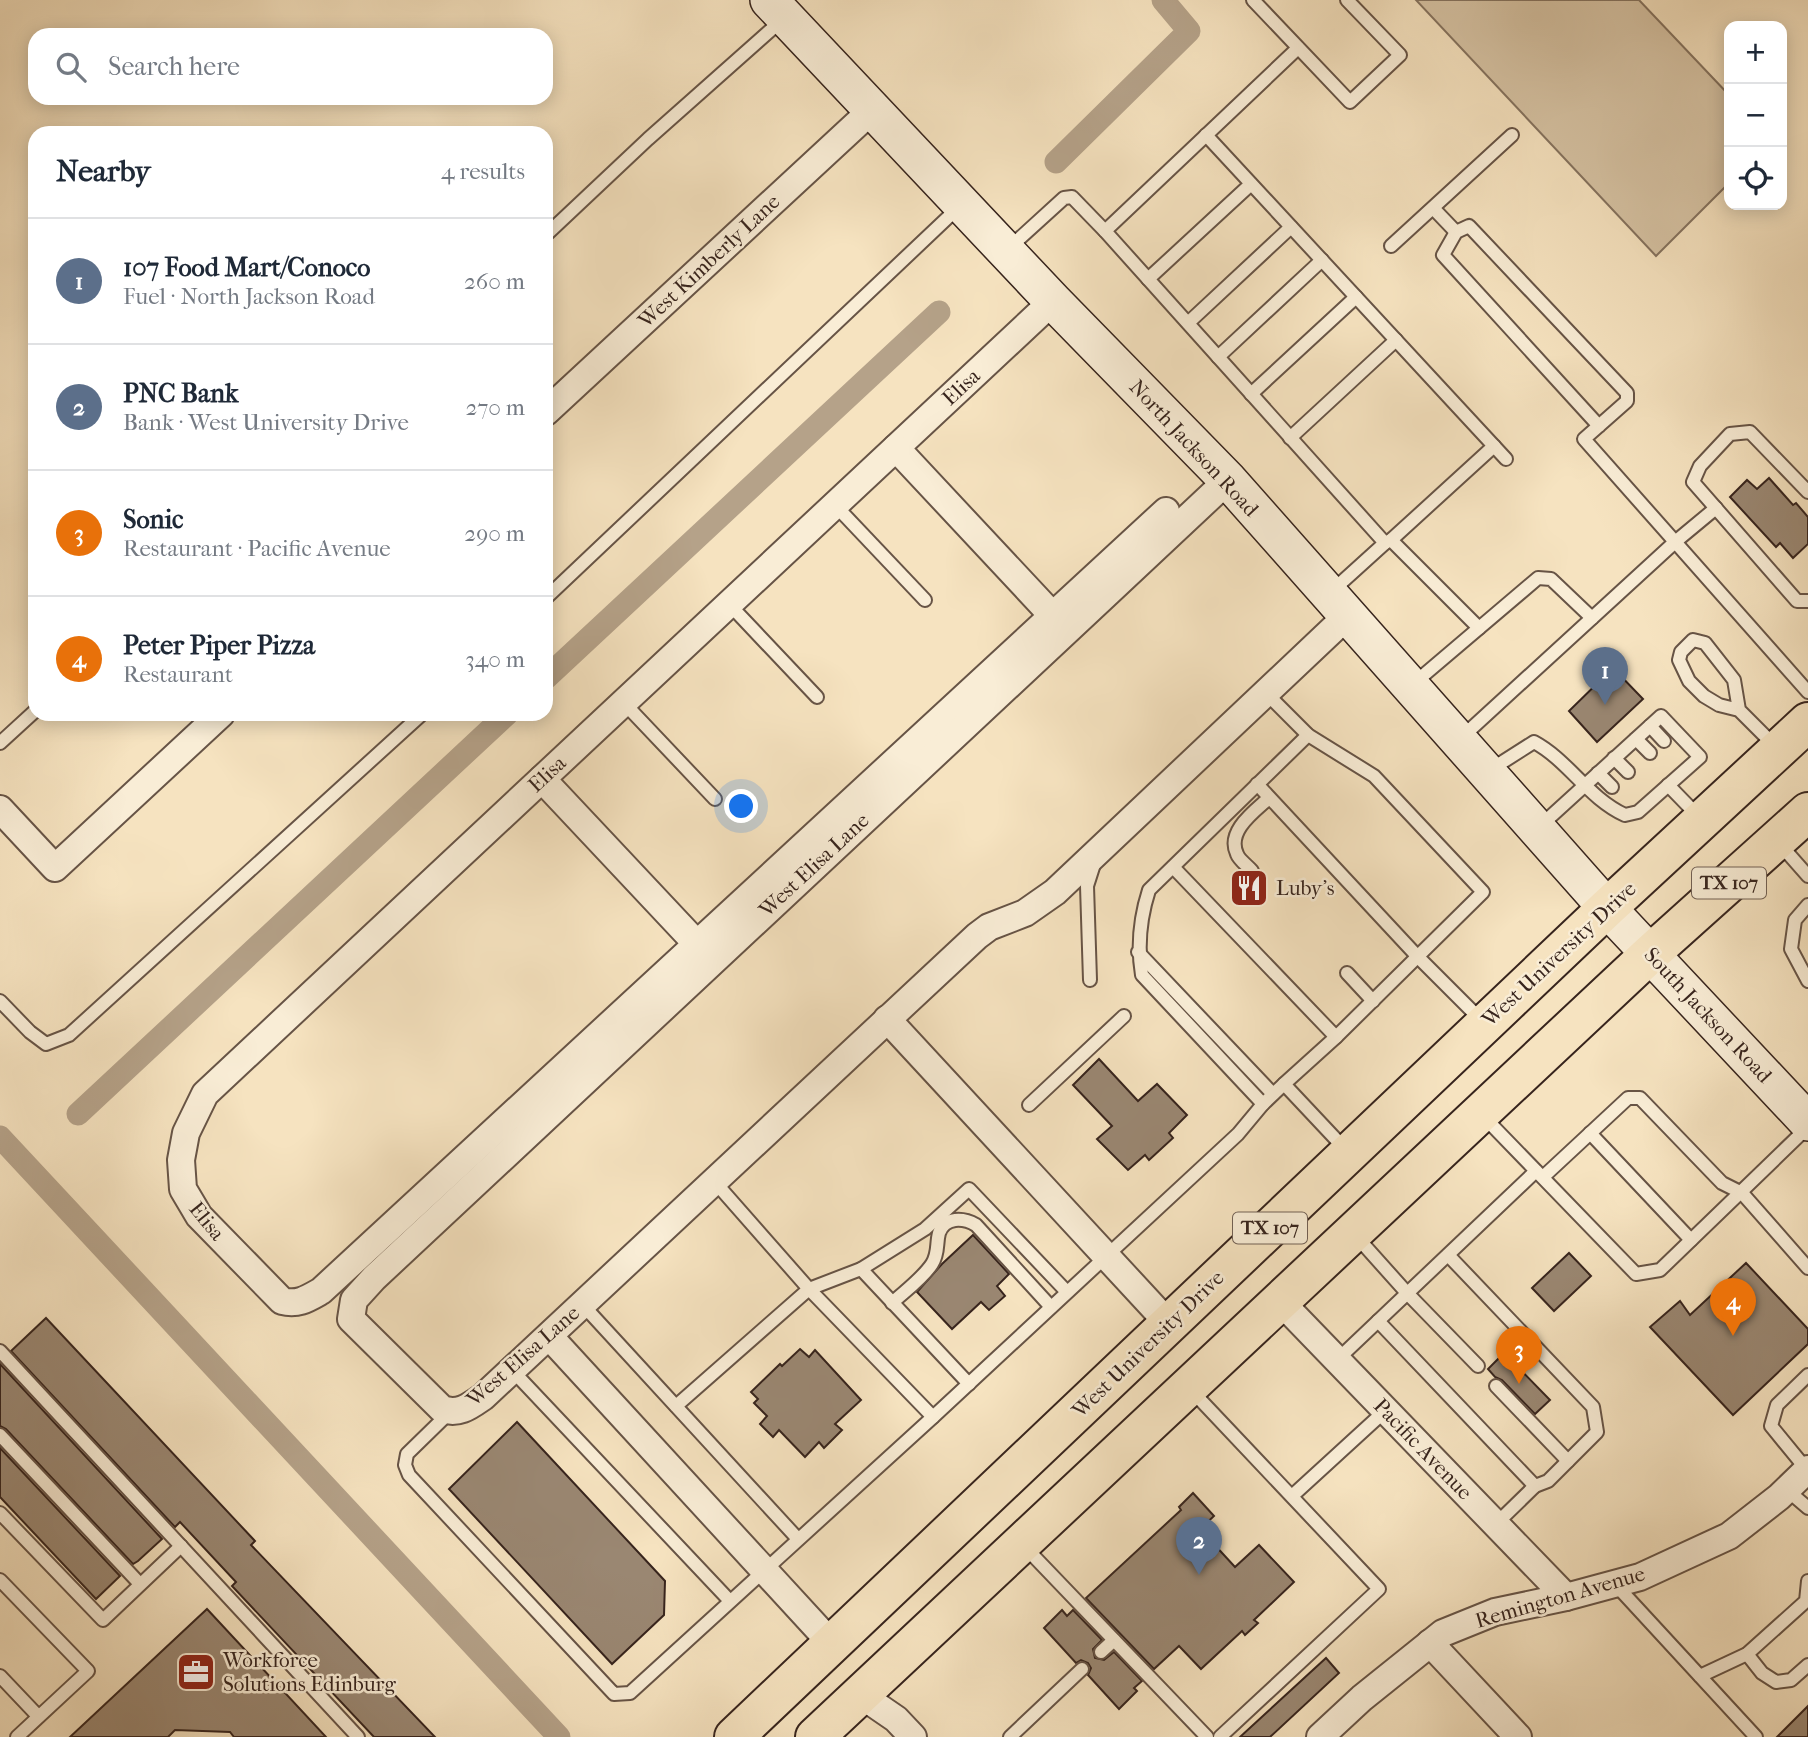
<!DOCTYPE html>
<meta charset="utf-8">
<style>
body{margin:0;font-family:"IM FELL French Canon",serif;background:#f2f2f3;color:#1f2937}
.controls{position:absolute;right:21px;top:21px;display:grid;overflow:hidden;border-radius:14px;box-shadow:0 4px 18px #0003}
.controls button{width:63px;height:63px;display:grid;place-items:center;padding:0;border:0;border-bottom:2px solid #e0e1e3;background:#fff;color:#1f2937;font:35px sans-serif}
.you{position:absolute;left:742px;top:807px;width:24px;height:24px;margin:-18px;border:5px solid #fff;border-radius:50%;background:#1a73e8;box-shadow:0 0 0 10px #1a73e833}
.badge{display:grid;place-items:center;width:46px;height:46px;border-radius:50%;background:#8f2418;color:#fff;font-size:23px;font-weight:700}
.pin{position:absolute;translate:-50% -58px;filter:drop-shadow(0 2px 4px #0008)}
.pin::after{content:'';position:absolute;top:37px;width:24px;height:21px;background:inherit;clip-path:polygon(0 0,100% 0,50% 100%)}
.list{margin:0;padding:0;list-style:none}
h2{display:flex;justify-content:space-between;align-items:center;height:91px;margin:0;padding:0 28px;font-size:30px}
h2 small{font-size:23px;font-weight:400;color:#747a83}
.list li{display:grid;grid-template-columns:46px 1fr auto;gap:21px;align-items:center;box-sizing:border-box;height:126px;padding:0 28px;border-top:2px solid #e0e1e3}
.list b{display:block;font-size:26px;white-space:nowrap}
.list p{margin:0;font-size:23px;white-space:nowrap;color:#747a83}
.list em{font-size:23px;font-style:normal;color:#747a83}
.icon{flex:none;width:38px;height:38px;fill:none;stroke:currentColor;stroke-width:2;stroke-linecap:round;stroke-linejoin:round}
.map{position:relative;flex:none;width:1808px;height:1737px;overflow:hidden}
.search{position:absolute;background:#fff;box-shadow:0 4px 18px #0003;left:28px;top:28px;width:525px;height:77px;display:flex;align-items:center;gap:18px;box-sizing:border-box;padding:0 24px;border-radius:21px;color:#747a83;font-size:26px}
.panel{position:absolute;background:#fff;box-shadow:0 4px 18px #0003;left:28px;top:126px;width:525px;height:595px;border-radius:21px}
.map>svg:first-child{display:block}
.green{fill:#d6c3a4;stroke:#867460;stroke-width:2}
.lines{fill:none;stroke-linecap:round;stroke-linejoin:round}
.canal{stroke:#b5a289;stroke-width:23}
.building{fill:#9a8772;stroke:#37241d;stroke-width:2}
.service-casing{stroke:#675446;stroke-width:16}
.minor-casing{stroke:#675446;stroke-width:30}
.secondary-casing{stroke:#37241d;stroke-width:40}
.primary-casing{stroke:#37241d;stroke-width:42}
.service{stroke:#f9edd6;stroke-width:12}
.minor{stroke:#f9edd6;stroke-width:26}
.secondary{stroke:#f9edd6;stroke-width:37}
.primary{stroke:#f6e3c0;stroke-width:38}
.labels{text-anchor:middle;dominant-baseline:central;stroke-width:5;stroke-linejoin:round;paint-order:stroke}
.shield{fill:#f9edd6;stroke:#716054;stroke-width:2}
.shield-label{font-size:19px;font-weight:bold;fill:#37241d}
.street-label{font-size:21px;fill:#37241d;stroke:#f9edd6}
.poi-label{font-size:21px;fill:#37241d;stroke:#f9edd6;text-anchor:start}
</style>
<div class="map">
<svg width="1808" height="1737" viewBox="0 0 1808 1737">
<rect width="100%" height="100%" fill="#f6e3c0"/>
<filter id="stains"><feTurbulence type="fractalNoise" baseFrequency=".00286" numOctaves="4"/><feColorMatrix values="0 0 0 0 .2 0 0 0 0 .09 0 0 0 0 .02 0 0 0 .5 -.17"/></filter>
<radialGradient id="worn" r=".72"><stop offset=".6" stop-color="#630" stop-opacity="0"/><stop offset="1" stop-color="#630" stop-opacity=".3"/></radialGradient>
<path class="green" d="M1416,0h223l90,95v88l-73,73z"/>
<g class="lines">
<g class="canal">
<path d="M1056,162l133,-131 -26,-31"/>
<path d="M546,678l393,-366"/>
<path d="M78,1114l429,-400"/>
<path d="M0,1137l559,600"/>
</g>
</g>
<g class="building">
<path d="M1769,478l24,27 3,-2 12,14v27l-15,14 -13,-15 -4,4 -46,-50 17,-17 10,9z"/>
<path d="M1613,668l30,31 -46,43 -28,-31z"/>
<path d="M1099,1059l39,42 19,-17 30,31 -18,18 4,5 -24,22 -4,-5 -17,15 -31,-31 15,-13 -39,-41z"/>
<path d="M973,1235l36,39 -12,12 8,10 -16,14 -8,-8 -29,27 -35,-37 25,-28z"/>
<path d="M1569,1253l22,23 -37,35 -22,-23z"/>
<path d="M1746,1263l62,66v15l-75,71 -83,-88 30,-26 10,14z"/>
<path d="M46,1318l209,223 -4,4 184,192h-61l-142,-151 4,-4 -56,-60 -5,5 -164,-176z"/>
<path d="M800,1349l9,8 6,-7 46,50 -26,24 7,6 -18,18 -5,-6 -14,15 -26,-27 -6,7 -13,-13 7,-8 -13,-13 4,-4 -7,-7 29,-28 2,2z"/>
<path d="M1504,1353l46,47 -15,14 -33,-34 -7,-3 -7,-8z"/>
<path d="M0,1364l162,175 -24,22 -5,3 -127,-135 -6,-3z"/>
<path d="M517,1422l148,159 -1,34 -52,49 -163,-175z"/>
<path d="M0,1448l120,128 -24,23 -96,-102z"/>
<path d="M1193,1493l21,23 -14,13 35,38 24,-22 35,37 -40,38 4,3 -13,12 -3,-4 -41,38 -22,-23 -25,23 -68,-71 95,-88 -2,-3z"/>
<path d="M207,1609l119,128h-92l-4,-5 -55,-2 -7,7h-98z"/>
<path d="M1062,1610l5,6 6,-6 29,30 -9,9 2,9 9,2 10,-8 28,29 -8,7 3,3 -18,18 -31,-34 3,-7 -3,-5 -7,-3 -5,3 -32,-35z"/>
<path d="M1326,1658l13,15 -69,64h-30z"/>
<path d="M1808,1706v31h-31z"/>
</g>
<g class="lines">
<defs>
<g id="service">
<path d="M1253,0l97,102 50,-47 -53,-55"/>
<path d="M1298,48l-193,183 280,312"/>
<path d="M1206,135l300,324"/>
<path d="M1433,208l23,24"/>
<path d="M546,235l102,-96 134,-119"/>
<path d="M1391,246l121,-111"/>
<path d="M1008,249l56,-51 8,-1 33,34"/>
<path d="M1148,279l103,-95"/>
<path d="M1188,323l103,-96"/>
<path d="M1218,357l104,-97"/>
<path d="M1251,394l105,-97"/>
<path d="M1599,426l-156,-171 13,-23 13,-6 158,167v8l-43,38 224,253"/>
<path d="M1290,438l106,-98"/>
<path d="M1808,492l-58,-60 -20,2 -30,32 -7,16 104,119h11"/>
<path d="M835,505l90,95"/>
<path d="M1391,540l103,-94"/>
<path d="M1332,591l53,-48 6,-3 88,88"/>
<path d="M546,598l414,-392"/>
<path d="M729,604l88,93"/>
<path d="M1412,685l126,-107 13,1 41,39"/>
<path d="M1266,693l42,42 66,41 109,116 -147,145"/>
<path d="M624,703l91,96"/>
<path d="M1739,710l-5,-30 -29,-37 -12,-3 -12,12 -2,8 10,21 15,15 15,9 20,5 37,37"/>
<path d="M1650,726l14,15"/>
<path d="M1461,738l214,-196 41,-34"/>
<path d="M1636,739l14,14"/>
<path d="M0,743l35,-32"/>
<path d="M1614,758l14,14"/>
<path d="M1490,770l44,-28c35,19 54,56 91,73l13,-3 62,-55 -39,-41 -123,112"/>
<path d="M1598,773l14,14"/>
<path d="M1257,784l161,173 63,63"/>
<path d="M1668,785l32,33"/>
<path d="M1778,842l30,34"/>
<path d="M1173,867l163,170 -52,47 62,66"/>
<path d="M1252,871c-4,-5 -13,-11 -15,-17 -11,-23 18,-43 32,-56"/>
<path d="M1808,905l-13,15 -4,29 17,32"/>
<path d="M1138,952l135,142"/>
<path d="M1347,973l26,28"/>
<path d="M1090,980l-3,-94 8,-25"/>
<path d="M0,1001l30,31 16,12 23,-9 353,-321"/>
<path d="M1263,1104l-121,-129c-5,-30 -2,-57 7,-85l159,-155"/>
<path d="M1029,1105l95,-89"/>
<path d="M1483,1116l153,158 24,-4 148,-143"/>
<path d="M1590,1133l101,107"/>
<path d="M1543,1177l85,-79h12l82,85 20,10 66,75"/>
<path d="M714,1181l95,108 124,128"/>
<path d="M1356,1236l51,57 71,73"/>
<path d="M861,1269l108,115"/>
<path d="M892,1303c13,-12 30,-24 40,-39 7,-11 4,-20 7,-31 6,-17 25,-15 37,-8l75,82"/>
<path d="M582,1304l216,235"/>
<path d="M1378,1321l157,165 13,-5 49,-49 -4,-25 -145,-152"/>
<path d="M0,1351l358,386"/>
<path d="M1337,1360l199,-189"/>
<path d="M512,1370l218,231"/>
<path d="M1496,1386l72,75"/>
<path d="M1192,1391l187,198 -159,148"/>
<path d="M676,1406l133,-117 52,-20 64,-40 44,-40 98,103"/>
<path d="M450,1412l-43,42 -2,11 4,10 205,219 16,-1 303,-276 305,-283 25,-30 21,-20"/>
<path d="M0,1435l140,149"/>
<path d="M1807,1470l-36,-44 6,-21 31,-30"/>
<path d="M1787,1490l21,18"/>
<path d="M1292,1496l94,-86"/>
<path d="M0,1513l103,107 78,-74"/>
<path d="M1496,1524l39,-38"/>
<path d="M1023,1545l184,192"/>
<path d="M0,1580l88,91 -71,66"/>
<path d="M1615,1584l141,153"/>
<path d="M1101,1652l13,-12"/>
<path d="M1747,1654l15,19 14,9 15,-2 17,-15"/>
<path d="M0,1676l38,40"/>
<path d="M1700,1676l47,-22 59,-53 2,-20"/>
<path d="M1010,1737l72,-68"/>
</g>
<g id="minor">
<path d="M1053,301l-848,793 -19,39 -5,27 2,29 16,27 83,85c16,4 25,-2 39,-10l845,-780"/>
<path d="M546,412l326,-302"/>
<path d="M896,448l157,168"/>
<path d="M1228,480c-284,267 -571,531 -854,798l-20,22 -3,19 91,90c17,6 28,-3 41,-12l494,-461 12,-9 36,-14 30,-21 292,-276"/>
<path d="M542,779l155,165"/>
<path d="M0,809l55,59 166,-154"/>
<path d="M887,1019l282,305"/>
<path d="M1280,1301l286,296"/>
<path d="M549,1336l283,308"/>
<path d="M1430,1643l88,94"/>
<path d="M861,1695l35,24 17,18"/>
<path d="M1320,1737l42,-39 81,-65 52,-21 71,-15 74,-20 89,-41 50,-39 29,-28"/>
</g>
<path id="secondary" d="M769,0l284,301 175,179 379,428 201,214"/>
<g id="primary">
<path d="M734,1737l873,-829 201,-186"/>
<path d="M815,1737l835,-783 158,-142"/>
</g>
</defs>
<use href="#service" class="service-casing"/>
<use href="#minor" class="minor-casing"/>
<use href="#secondary" class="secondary-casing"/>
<use href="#primary" class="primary-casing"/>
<use href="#service" class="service"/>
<use href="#minor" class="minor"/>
<use href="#secondary" class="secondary"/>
<use href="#primary" class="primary"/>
</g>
<defs>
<symbol id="restaurant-square" viewBox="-11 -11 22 22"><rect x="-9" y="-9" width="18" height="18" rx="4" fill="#8f2418" stroke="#f9edd6"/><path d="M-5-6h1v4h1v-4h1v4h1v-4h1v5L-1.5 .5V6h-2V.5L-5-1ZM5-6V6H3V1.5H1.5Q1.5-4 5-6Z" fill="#fff"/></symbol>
<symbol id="office-square" viewBox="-11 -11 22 22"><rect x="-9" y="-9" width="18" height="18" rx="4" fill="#8f2418" stroke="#f9edd6"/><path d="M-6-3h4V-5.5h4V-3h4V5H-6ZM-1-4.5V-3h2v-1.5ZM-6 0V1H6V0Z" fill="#fff"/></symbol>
</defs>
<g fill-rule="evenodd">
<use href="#restaurant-square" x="1227" y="866" width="44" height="44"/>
<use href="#office-square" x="174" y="1650" width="44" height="44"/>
</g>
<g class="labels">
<g class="shield">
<rect x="1692" y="867.5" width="74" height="31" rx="5"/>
<rect x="1233" y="1212.5" width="74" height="31" rx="5"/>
</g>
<g class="shield-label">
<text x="1729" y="883">TX 107</text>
<text x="1270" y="1228">TX 107</text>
</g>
<g class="street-label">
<text transform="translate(709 261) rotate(-43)">West Kimberly Lane</text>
<text transform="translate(961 387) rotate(-43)">Elisa</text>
<text transform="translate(1194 448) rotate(47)">North Jackson Road</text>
<text transform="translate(547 774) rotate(-43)">Elisa</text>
<text transform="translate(814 865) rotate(-43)">West Elisa Lane</text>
<text transform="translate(1559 954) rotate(-43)">West University Drive</text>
<text transform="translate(1708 1015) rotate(47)">South Jackson Road</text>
<text transform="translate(207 1221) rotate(51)">Elisa</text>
<text transform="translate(1148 1344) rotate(-44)">West University Drive</text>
<text transform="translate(523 1356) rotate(-41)">West Elisa Lane</text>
<text transform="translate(1423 1449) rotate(46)">Pacific Avenue</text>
<text transform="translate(1560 1597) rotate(-16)">Remington Avenue</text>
</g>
<g class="poi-label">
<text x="1276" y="888">Luby's</text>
<text x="223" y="1660">Workforce<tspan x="223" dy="24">Solutions Edinburg</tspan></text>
</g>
</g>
<rect width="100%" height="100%" filter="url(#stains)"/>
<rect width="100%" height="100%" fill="url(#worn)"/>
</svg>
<div class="controls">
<button>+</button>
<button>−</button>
<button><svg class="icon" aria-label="locate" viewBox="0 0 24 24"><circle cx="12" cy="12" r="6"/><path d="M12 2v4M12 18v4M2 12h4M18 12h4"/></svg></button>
</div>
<div class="you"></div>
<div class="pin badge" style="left:1605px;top:705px;background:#5c6f8a">1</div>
<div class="pin badge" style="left:1199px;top:1575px;background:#5c6f8a">2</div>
<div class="pin badge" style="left:1519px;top:1384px;background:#e8710a">3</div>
<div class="pin badge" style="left:1733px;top:1336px;background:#e8710a">4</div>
<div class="search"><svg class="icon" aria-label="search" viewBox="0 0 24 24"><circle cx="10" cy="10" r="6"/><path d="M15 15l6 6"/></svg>Search here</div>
<section class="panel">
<h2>Nearby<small>4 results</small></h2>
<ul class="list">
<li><span class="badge" style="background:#5c6f8a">1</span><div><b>107 Food Mart/Conoco</b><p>Fuel · North Jackson Road</p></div><em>260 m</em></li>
<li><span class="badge" style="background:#5c6f8a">2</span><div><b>PNC Bank</b><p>Bank · West University Drive</p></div><em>270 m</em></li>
<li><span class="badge" style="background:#e8710a">3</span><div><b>Sonic</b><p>Restaurant · Pacific Avenue</p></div><em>290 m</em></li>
<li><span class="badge" style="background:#e8710a">4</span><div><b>Peter Piper Pizza</b><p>Restaurant</p></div><em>340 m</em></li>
</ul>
</section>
</div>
